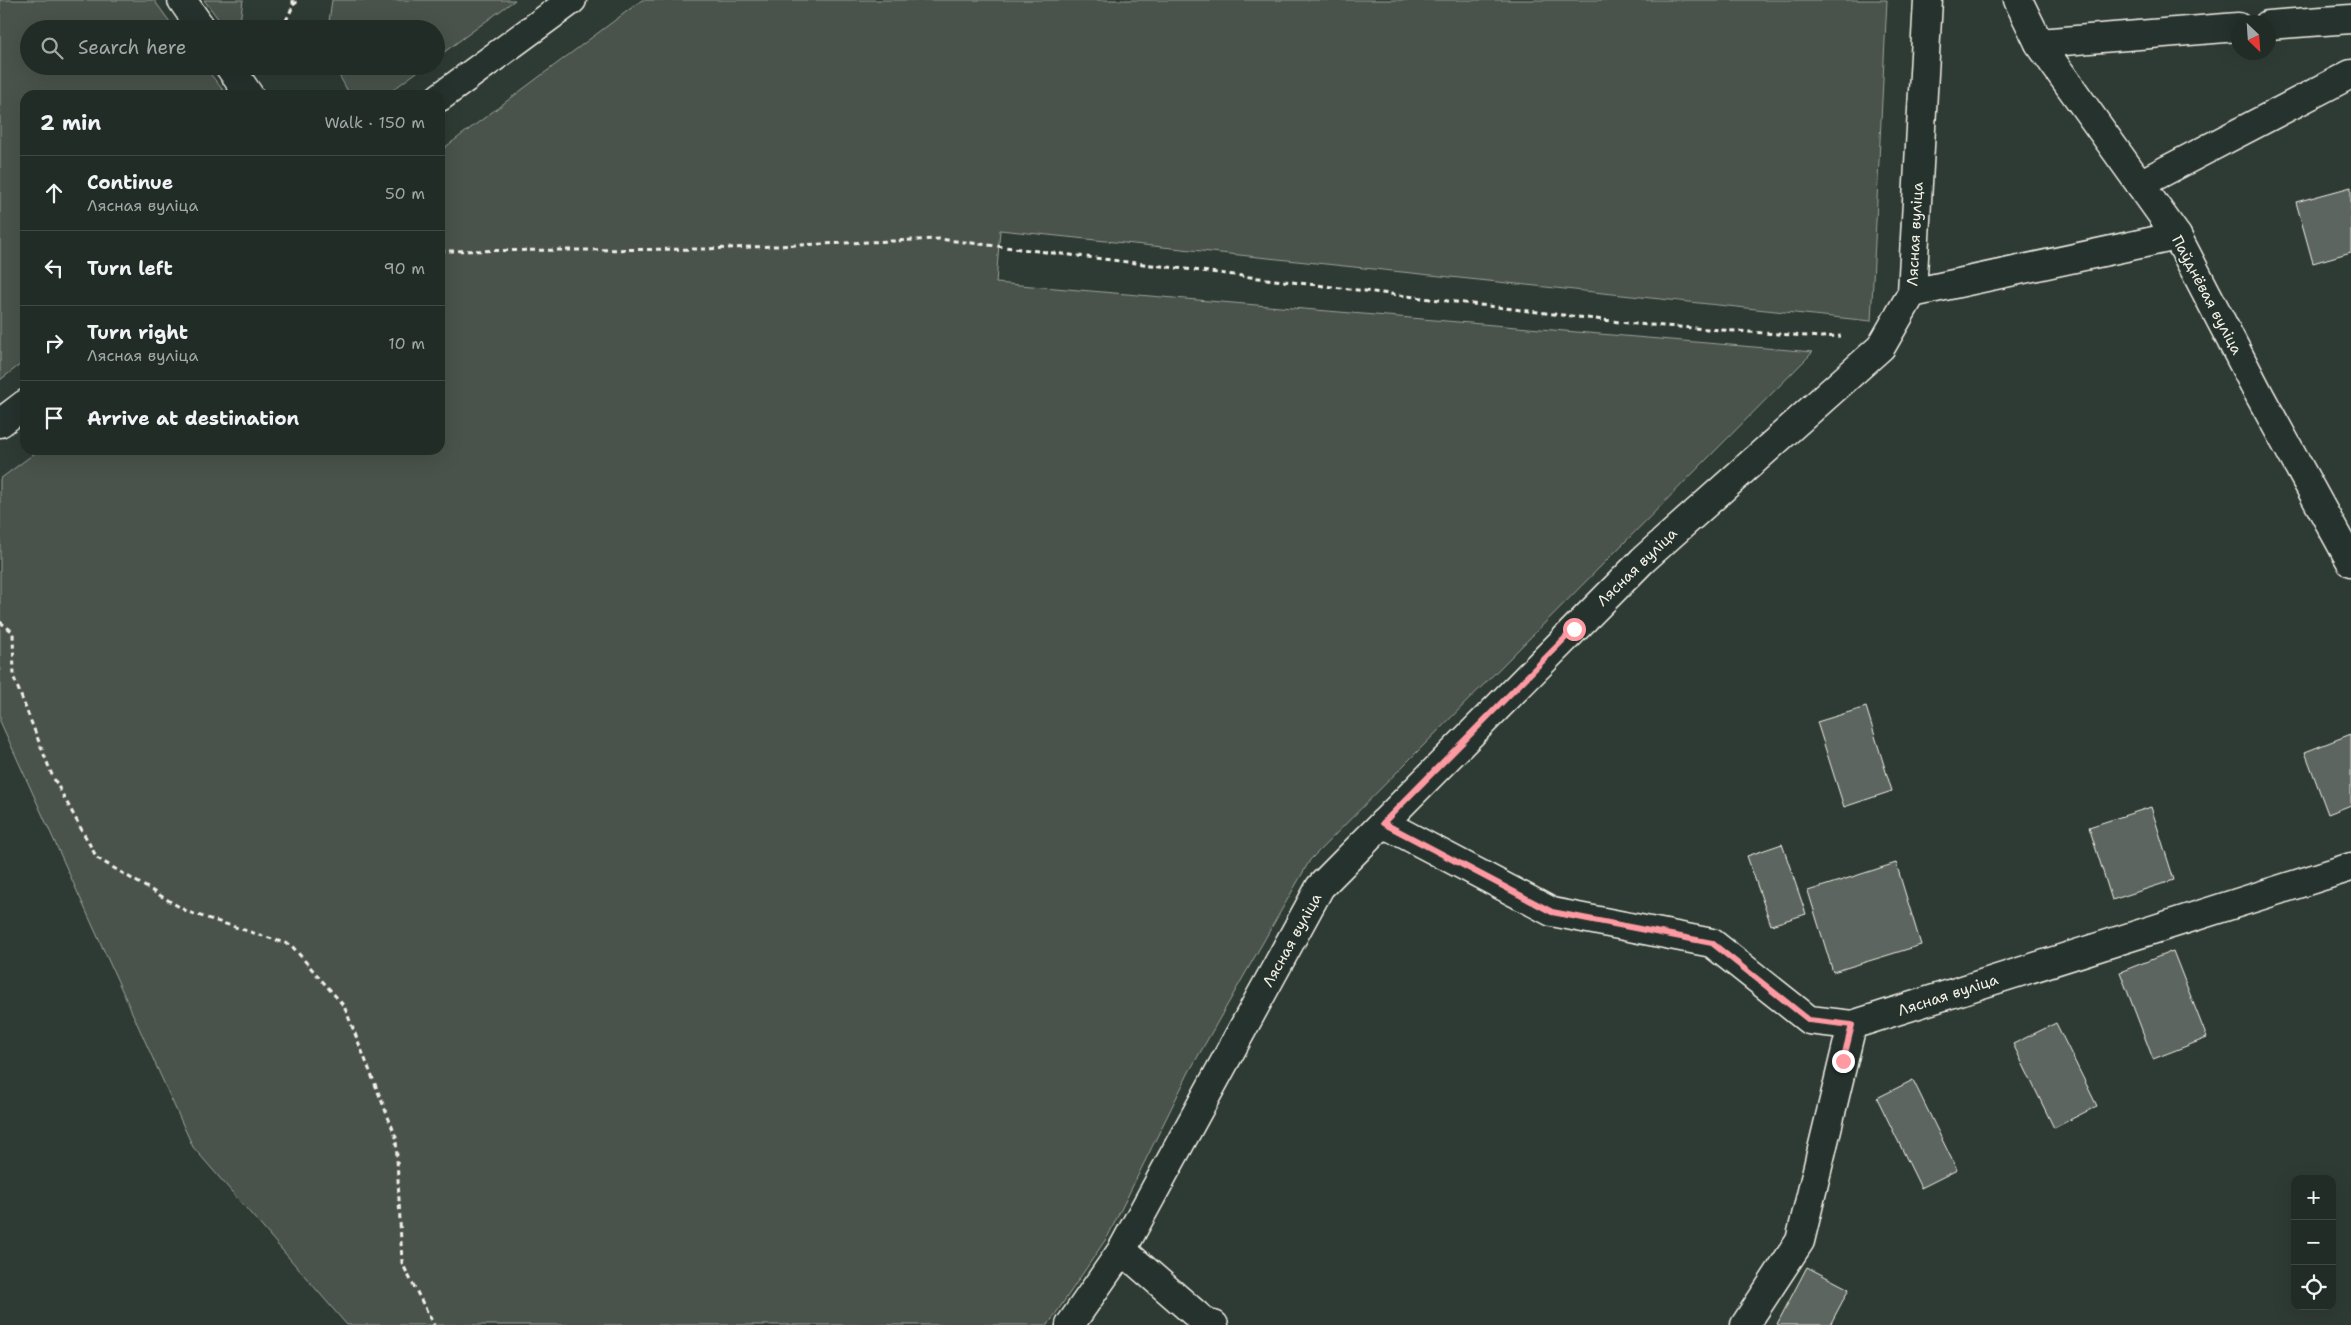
<!DOCTYPE html>
<meta charset="utf-8">
<style>
body{margin:0;font-family:"Shantell Sans",sans-serif;background:#2a342f;color:#f1f3f6}
.controls{position:absolute;right:15px;bottom:15px;display:grid;overflow:hidden;border-radius:10px;box-shadow:0 5px 20px #0002}
.controls button{width:45px;height:45px;display:grid;place-items:center;padding:0;border:0;border-bottom:1px solid #3f4844;background:#222c27;color:#f1f3f6;font:25px sans-serif}
.compass{position:absolute;left:2231px;top:15px;width:45px;height:45px;border-radius:50%;background:#222c27;box-shadow:0 5px 20px #0002;rotate:155deg}
.stop{position:absolute;width:15px;height:15px;margin:-11px;border:4px solid #ff9aa2;border-radius:50%;background:#fff}
.stop.end{background:#ff9aa2;border-color:#fff;box-shadow:0 1px 5px #0008}
.list{margin:0;padding:0;list-style:none}
h2{display:flex;justify-content:space-between;align-items:center;height:65px;margin:0;padding:0 20px;font-size:21px}
h2 small{font-size:16px;font-weight:400;color:#a2a7a7}
.list li{display:grid;grid-template-columns:32px 1fr auto;gap:15px;align-items:center;box-sizing:border-box;height:75px;padding:0 20px;border-top:1px solid #3f4844}
.list b{display:block;font-size:19px;white-space:nowrap}
.list p{margin:0;font-size:16px;white-space:nowrap;color:#a2a7a7}
.list em{font-size:16px;font-style:normal;color:#a2a7a7}
.icon{flex:none;width:28px;height:28px;fill:none;stroke:currentColor;stroke-width:2;stroke-linecap:round;stroke-linejoin:round}
.map{position:relative;flex:none;width:2351px;height:1325px;overflow:hidden}
.search{position:absolute;background:#222c27;box-shadow:0 5px 20px #0002;left:20px;top:20px;width:425px;height:55px;display:flex;align-items:center;gap:12px;box-sizing:border-box;padding:0 18px;border-radius:28px;color:#a2a7a7;font-size:19px}
.panel{position:absolute;background:#222c27;box-shadow:0 5px 20px #0002;left:20px;top:90px;width:425px;height:365px;border-radius:15px}
.map>svg:first-child{display:block}
.green{fill:#48524c;stroke:#9ea29a}
.building{fill:#5c655e;stroke:#f4f1e8}
.lines{fill:none;stroke-linecap:round;stroke-linejoin:round}
.minor-casing{stroke:#f4f1e8;stroke-width:31}
.path{stroke:#f4f1e8;stroke-width:3;stroke-dasharray:5 4;stroke-linecap:butt}
.minor{stroke:#26332d;stroke-width:28}
.route{stroke:#ff9aa2;stroke-width:6}
.labels{text-anchor:middle;dominant-baseline:central;stroke-width:4;stroke-linejoin:round;paint-order:stroke}
.street-label{font-size:15px;fill:#f4f1e8;stroke:#26332d}
</style>
<div class="map">
<svg width="2351" height="1325" viewBox="0 0 2351 1325">
<rect width="100%" height="100%" fill="#2e3b34"/>
<filter id="ink" filterUnits="userSpaceOnUse"><feTurbulence type="fractalNoise" baseFrequency=".02" numOctaves="2"/><feDisplacementMap in="SourceGraphic" scale="10" xChannelSelector="R" yChannelSelector="G"/><feConvolveMatrix kernelMatrix="1 2 1 2 8 2 1 2 1" color-interpolation-filters="sRGB"/></filter>
<g filter="url(#ink)">
<g class="green">
<path d="M0,0h154l21,29h-146v37h175l23,29h-202v266l-25,19z"/>
<path d="M204,0h39l-4,29h-13z"/>
<path d="M332,0h183l-79,58v-29h-108z"/>
<path d="M642,0h1245l-16,321 -871,-91 -4,53 817,69 -503,508 -121,212 -81,164 -60,89h-701l-154,-178 -193,-426v-242l39,-29h401v-299z"/>
<path d="M334,66h91l-39,29h-36z"/>
</g>
<g class="building">
<path d="M2351,187v65l-38,11 -17,-61z"/>
<path d="M1866,707l26,84 -48,16 -27,-85z"/>
<path d="M2351,734v71l-23,9 -23,-62z"/>
<path d="M2151,807l23,73 -62,20 -23,-73z"/>
<path d="M1782,844l24,70 -35,11 -24,-69z"/>
<path d="M1896,863l25,82 -88,27 -25,-81z"/>
<path d="M2173,951l34,87 -54,21 -33,-87z"/>
<path d="M2056,1023l41,83 -43,22 -41,-84z"/>
<path d="M1913,1080l44,90 -36,18 -44,-90z"/>
<path d="M1807,1267l42,22 -19,36h-51l-2,-1z"/>
</g>
<g class="lines">
<defs>
<g id="minor">
<path d="M182,0l20,29"/>
<path d="M2018,0l21,43 199,-16"/>
<path d="M2268,25l83,-6"/>
<path d="M2039,43l138,193 83,160 91,166"/>
<path d="M229,66l20,29"/>
<path d="M440,97l132,-97"/>
<path d="M2140,184l211,-110"/>
<path d="M1912,293l265,-57"/>
<path d="M0,423l25,-19"/>
<path d="M1383,823l169,89 160,31 97,77 43,5 499,-158"/>
<path d="M1122,1250l85,74 7,1"/>
<path d="M1070,1325l52,-75 198,-363 323,-327 238,-213 31,-54 16,-293"/>
<path d="M1745,1325l55,-84 52,-216"/>
</g>
</defs>
<use href="#minor" class="minor-casing"/>
<g class="path">
<path d="M293,5l7,-5"/>
<path d="M282,29l11,-23v-6"/>
<path d="M440,251l265,-2 234,-10 697,85 185,13 20,-1"/>
<path d="M0,622l13,10 1,46 38,97 45,83 91,54 103,33 53,61 52,131 6,126 32,62"/>
</g>
<use href="#minor" class="minor"/>
</g>
</g>
<g class="lines" filter="url(#ink)">
<path class="route" d="M1574,629l-191,194 169,89 160,31 97,77 43,5 -9,36"/>
</g>
<g class="labels">
<g class="street-label">
<text transform="translate(1915 234) rotate(-87)">Лясная вуліца</text>
<text transform="translate(2207 295) rotate(62)">Паўднёвая вуліца</text>
<text transform="translate(1637 567) rotate(-44)">Лясная вуліца</text>
<text transform="translate(1292 940) rotate(-61)">Лясная вуліца</text>
<text transform="translate(1948 995) rotate(-18)">Лясная вуліца</text>
</g>
</g>
</svg>
<div class="controls">
<button>+</button>
<button>−</button>
<button><svg class="icon" aria-label="locate" viewBox="0 0 24 24"><circle cx="12" cy="12" r="6"/><path d="M12 2v4M12 18v4M2 12h4M18 12h4"/></svg></button>
</div>
<svg class="compass" viewBox="-18 -18 36 36"><path d="M0-13l5 13h-10z" fill="#e53935"/><path d="M0 13l5-13h-10z" fill="#a2a7a7"/></svg>
<div class="stop" style="left:1574px;top:629px"></div>
<div class="stop end" style="left:1843px;top:1061px"></div>
<div class="search"><svg class="icon" aria-label="search" viewBox="0 0 24 24"><circle cx="10" cy="10" r="6"/><path d="M15 15l6 6"/></svg>Search here</div>
<section class="panel">
<h2>2 min<small>Walk · 150 m</small></h2>
<ul class="list">
<li><svg class="icon" aria-label="ahead" viewBox="0 0 24 24"><path d="M12 20V5M6 11l6-6 6 6"/></svg><div><b>Continue</b><p>Лясная вуліца</p></div><em>50 m</em></li>
<li><svg class="icon" aria-label="left" viewBox="0 0 24 24"><path d="M17 20v-9H6M10 6l-5 5 5 5"/></svg><div><b>Turn left</b></div><em>90 m</em></li>
<li><svg class="icon" aria-label="right" viewBox="0 0 24 24"><path d="M7 20v-9h11M14 6l5 5-5 5"/></svg><div><b>Turn right</b><p>Лясная вуліца</p></div><em>10 m</em></li>
<li><svg class="icon" aria-label="arrive" viewBox="0 0 24 24"><path d="M6 21V4h12l-3 4 3 4H6"/></svg><div><b>Arrive at destination</b></div></li>
</ul>
</section>
</div>
